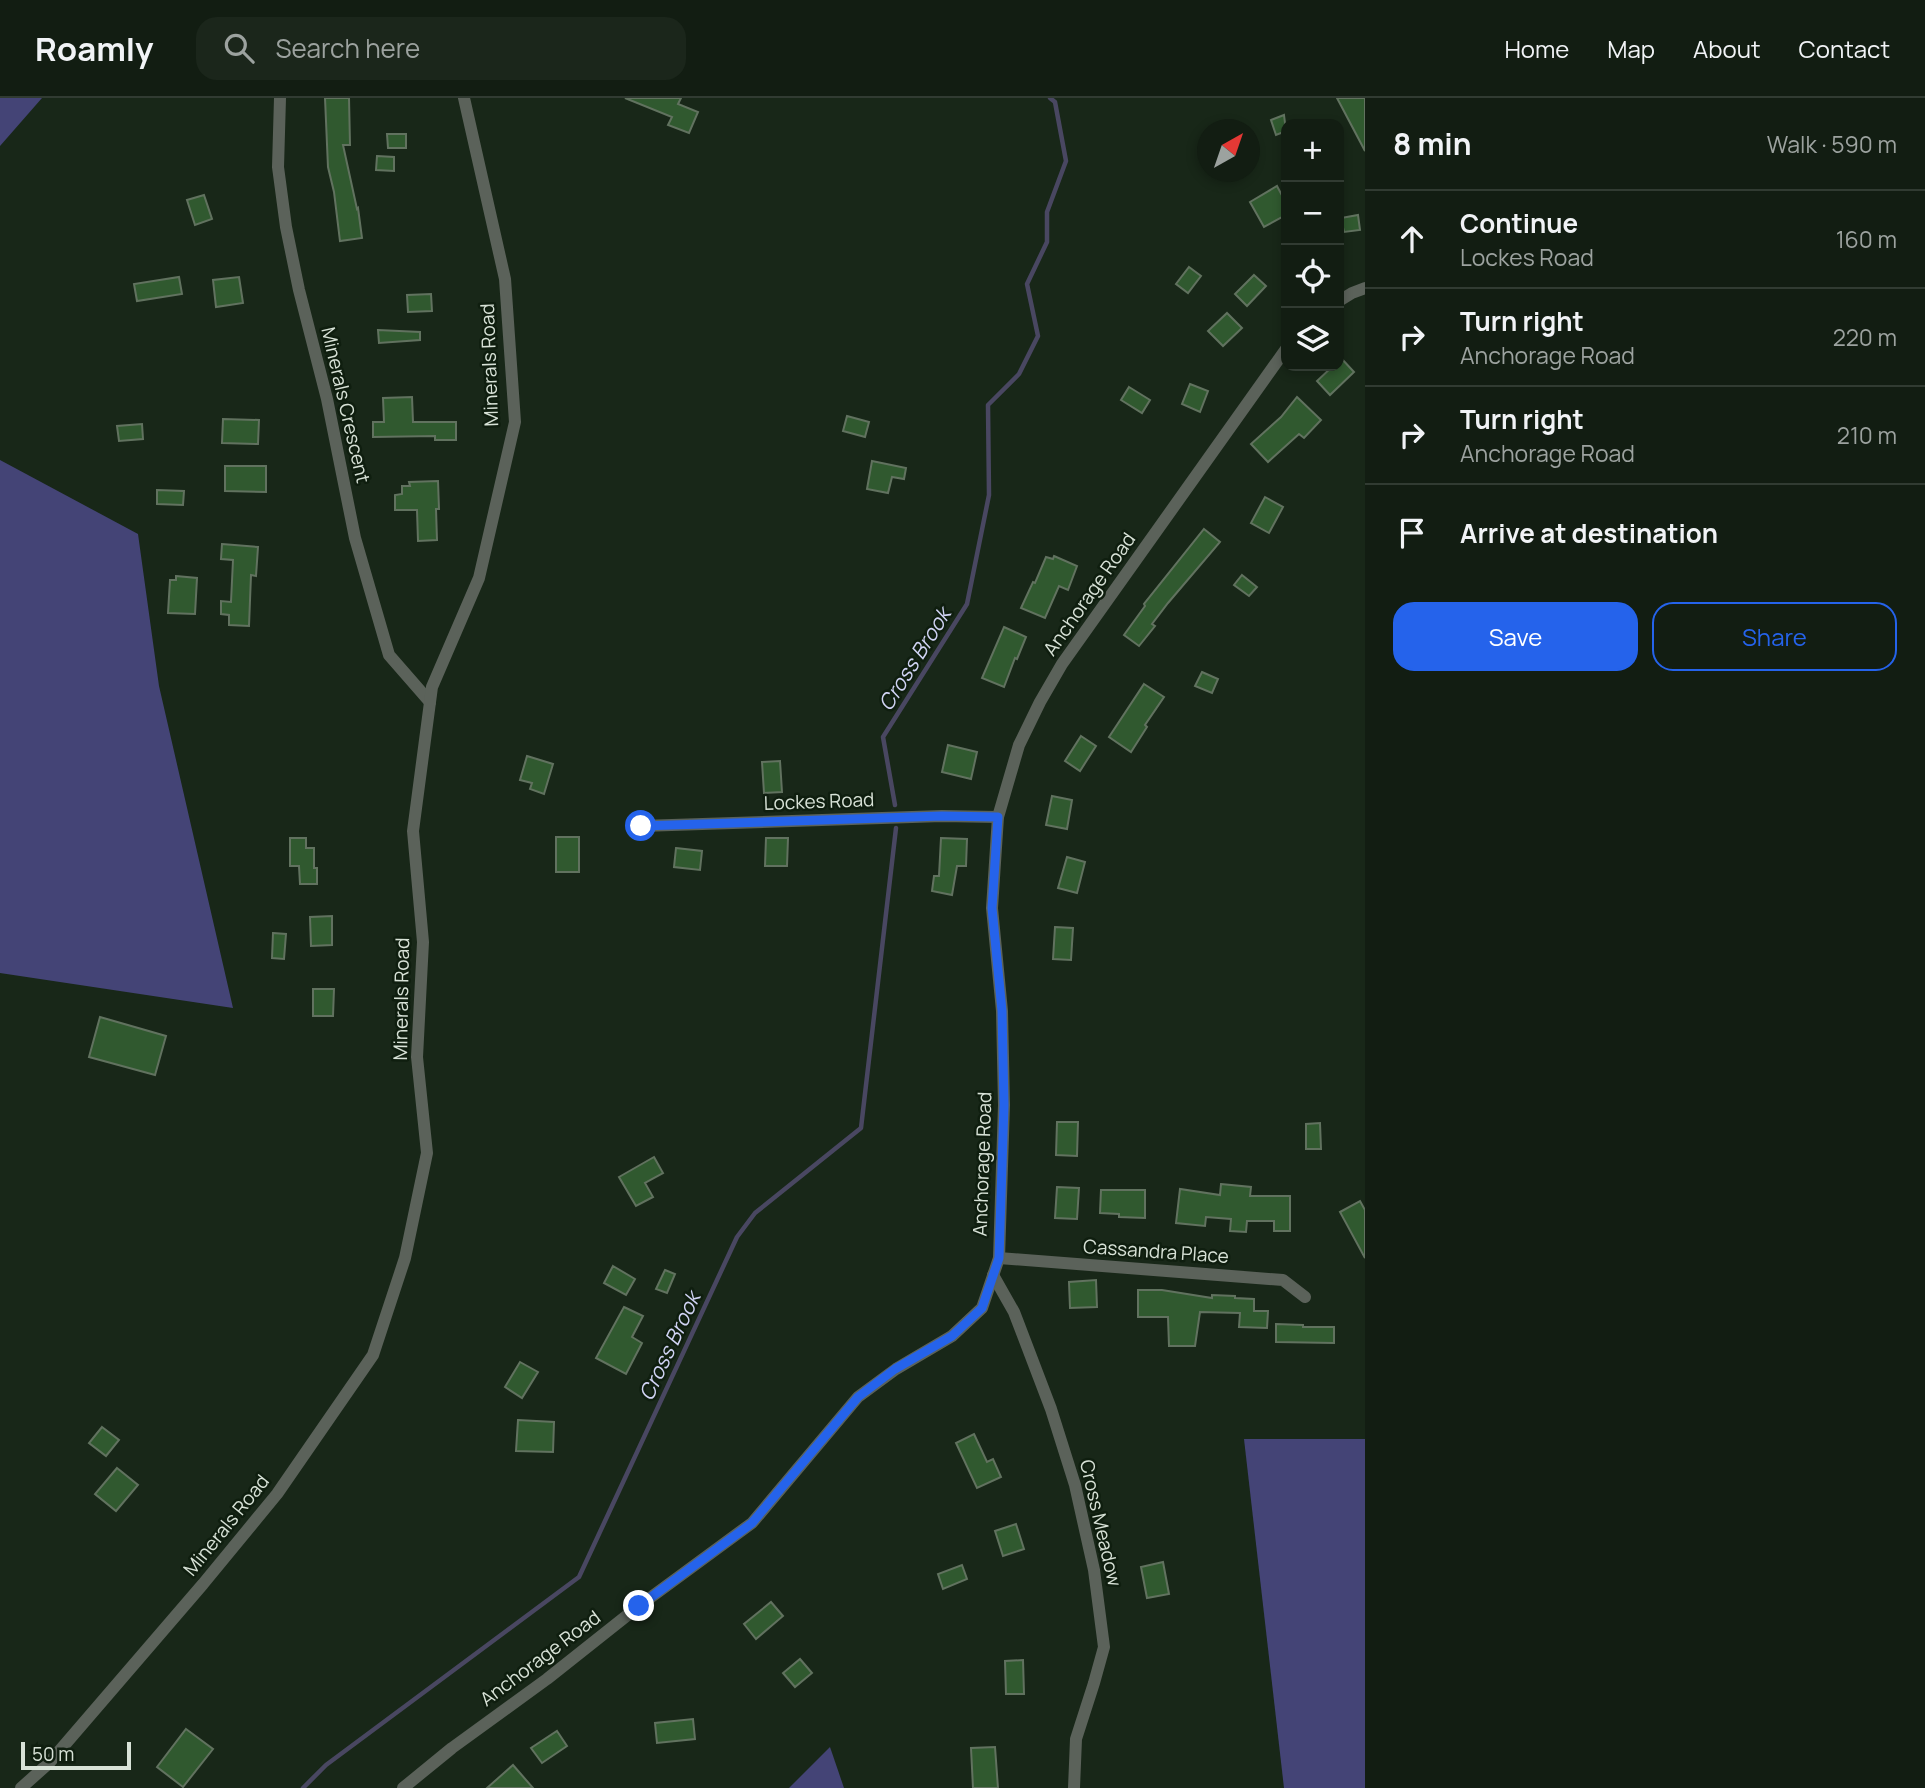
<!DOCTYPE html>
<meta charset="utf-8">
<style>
body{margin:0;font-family:Manrope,sans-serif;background:#1b261b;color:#f1f3f6}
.controls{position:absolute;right:21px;top:21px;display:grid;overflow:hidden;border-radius:14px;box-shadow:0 4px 10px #0003}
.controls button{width:63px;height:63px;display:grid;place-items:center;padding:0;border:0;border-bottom:2px solid #313b32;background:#121d12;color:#f1f3f6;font:35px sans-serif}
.compass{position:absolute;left:1197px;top:21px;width:63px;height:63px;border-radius:50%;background:#121d12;box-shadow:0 4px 10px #0003;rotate:40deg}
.scale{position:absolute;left:21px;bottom:18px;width:110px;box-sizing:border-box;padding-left:7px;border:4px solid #d8e2d7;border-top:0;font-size:19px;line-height:24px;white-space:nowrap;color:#d8e2d7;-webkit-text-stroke:5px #0f1e0f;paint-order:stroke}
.stop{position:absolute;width:21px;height:21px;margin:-16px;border:5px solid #2563eb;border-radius:50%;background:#fff}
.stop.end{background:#2563eb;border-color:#fff;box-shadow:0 2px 7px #0008}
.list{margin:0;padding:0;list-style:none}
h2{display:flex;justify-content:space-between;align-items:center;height:91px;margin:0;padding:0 28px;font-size:30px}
h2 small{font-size:23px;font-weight:400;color:#9ca29f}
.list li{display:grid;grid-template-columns:46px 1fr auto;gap:21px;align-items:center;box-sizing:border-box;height:98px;padding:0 28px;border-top:2px solid #313b32}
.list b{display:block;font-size:26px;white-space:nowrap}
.list p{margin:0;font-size:23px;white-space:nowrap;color:#9ca29f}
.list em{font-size:23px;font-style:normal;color:#9ca29f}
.actions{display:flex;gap:14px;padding:21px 28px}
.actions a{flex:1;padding:16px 0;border:2px solid #2563eb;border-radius:21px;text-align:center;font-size:24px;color:#2563eb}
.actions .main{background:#2563eb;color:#fff}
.icon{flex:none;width:38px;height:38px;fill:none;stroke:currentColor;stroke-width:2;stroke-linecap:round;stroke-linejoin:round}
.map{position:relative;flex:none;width:1365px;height:1690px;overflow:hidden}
header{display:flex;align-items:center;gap:42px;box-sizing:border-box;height:98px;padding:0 35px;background:#121d12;border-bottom:2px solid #313b32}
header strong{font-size:33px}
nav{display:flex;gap:38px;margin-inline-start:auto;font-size:24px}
.search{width:490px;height:63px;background:#1b261b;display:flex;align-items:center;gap:18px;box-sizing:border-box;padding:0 24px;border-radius:21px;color:#9ca29f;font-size:26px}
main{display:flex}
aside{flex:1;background:#121d12}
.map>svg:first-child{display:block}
.forest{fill:#444476}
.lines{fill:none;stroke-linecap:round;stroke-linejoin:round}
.stream{stroke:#494761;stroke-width:4.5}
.building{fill:#30592f;stroke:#61725f;stroke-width:2}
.street{stroke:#5b625a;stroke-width:12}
.route{stroke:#2563eb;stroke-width:9}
.labels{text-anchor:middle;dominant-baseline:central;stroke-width:5;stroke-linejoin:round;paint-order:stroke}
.street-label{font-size:19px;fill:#d8e2d7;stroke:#0f1e0f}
.water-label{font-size:21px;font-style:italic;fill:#d0d3f3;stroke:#0f1e0f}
</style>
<header>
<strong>Roamly</strong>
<div class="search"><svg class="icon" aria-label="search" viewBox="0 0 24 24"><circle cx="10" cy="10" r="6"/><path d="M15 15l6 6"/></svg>Search here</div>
<nav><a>Home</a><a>Map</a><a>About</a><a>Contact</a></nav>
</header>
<main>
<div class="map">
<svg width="1365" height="1690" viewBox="0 0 1365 1690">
<rect width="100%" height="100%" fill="#182718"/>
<g class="forest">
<path d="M0,0h42l-42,48z"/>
<path d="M0,362l138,74 21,152 74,322 -233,-35z"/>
<path d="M1244,1341h121v349h-81z"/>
<path d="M830,1649l14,41h-55z"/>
</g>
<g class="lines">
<g class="stream">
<path d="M895,707l-12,-68 84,-133 22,-109 -1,-90 31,-31 19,-38 -11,-52 20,-42v-30l19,-51 -11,-59 -5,-4"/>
<path d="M303,1690l23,-23 253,-188 158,-340 18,-24 106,-85 35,-300"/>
</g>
</g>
<g class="building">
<path d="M325,0h24l1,47h-7l14,64 1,-1 4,30 -22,3 -6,-49 -6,-25z"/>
<path d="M625,0h56l-3,6 20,8 -9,21 -21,-8 4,-8z"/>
<path d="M1337,0h28v53z"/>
<path d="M1284,17l2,16 -10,4 -5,-15z"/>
<path d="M387,36h19v14h-18z"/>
<path d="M377,58l17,1v14l-18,-1z"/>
<path d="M1277,88l9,17v12l-22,12 -14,-25z"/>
<path d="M204,97l8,24 -17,6 -8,-25z"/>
<path d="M1358,117l2,15 -16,2 -3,-14z"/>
<path d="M1189,169l12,9 -13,17 -12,-9z"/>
<path d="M1254,177l12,11 -19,20 -12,-12z"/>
<path d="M179,179l3,17 -45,7 -3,-17z"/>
<path d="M239,179l4,26 -27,4 -3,-27z"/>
<path d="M431,196l1,17 -24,1 -1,-17z"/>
<path d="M1227,215l15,15 -19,18 -15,-15z"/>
<path d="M378,232l42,2v8l-41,3z"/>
<path d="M1341,260l13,14 -24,23 -13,-14 16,-15h6v-6z"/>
<path d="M1190,286l18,7 -8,21 -18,-8z"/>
<path d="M1129,289l21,13 -8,13 -21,-13z"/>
<path d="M412,299l1,25h43v18h-21v-4l-62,1v-15h11l-1,-24z"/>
<path d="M1297,299l24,23 -17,18 -5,-4 -31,28 -17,-18 30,-27z"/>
<path d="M847,318l22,6 -4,15 -22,-6z"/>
<path d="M223,321l36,1 -1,24 -36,-1z"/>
<path d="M142,326l1,15 -24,2 -2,-15z"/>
<path d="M872,363l34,7 -2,11 -12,-2 -4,16 -21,-4z"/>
<path d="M225,368h41v26l-41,-1z"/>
<path d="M438,383l1,28h-3l1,31 -19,1 -1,-31h-22v-15l7,-1v-8h8l-1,-4z"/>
<path d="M157,392l27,1 -1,14 -26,-1z"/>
<path d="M1265,399l18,10 -14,26 -18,-10z"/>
<path d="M1204,431l16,13 -52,61 -16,21 3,2 -16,20 -15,-11 21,-29 -1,-2z"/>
<path d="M222,446l36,3 -2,29 -5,-1 -2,51 -20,-1v-10l-8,-1v-13l10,1 2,-42 -12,-1z"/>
<path d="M1054,458l23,10 -9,24 -9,-4 -14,32 -24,-10 12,-26 2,1 11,-26 7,2z"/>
<path d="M1242,477l15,12 -8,9 -15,-11z"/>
<path d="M176,478l21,2 -2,36 -27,-1 2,-33h6z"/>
<path d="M1004,529l22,10 -9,22 -2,-1 -11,29 -22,-9z"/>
<path d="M1202,574l16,7 -6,14 -17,-7z"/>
<path d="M1144,586l20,13 -19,28 2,2 -16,25 -22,-15z"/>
<path d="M1081,638l15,10 -16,25 -15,-10z"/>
<path d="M948,647l29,7 -6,27 -29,-7z"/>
<path d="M527,658l26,8 -9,30 -14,-5 2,-6 -12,-3z"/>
<path d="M780,663l2,31 -18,1 -2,-31z"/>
<path d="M1052,698l20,4 -5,29 -21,-4z"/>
<rect x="556" y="739" width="23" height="35"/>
<path d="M290,740h16v10h8v20h3v16h-17l-1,-18h-9z"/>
<path d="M766,740h22l-1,28h-22z"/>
<path d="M941,740l26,1 -1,27h-9l-5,29 -20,-4 2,-15h5z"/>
<path d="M676,750l26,3 -2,19 -26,-3z"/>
<path d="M1067,759l18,5 -8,31 -19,-5z"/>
<path d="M332,818v29l-21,1 -1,-29z"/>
<path d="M1055,829l18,1 -2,32 -18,-1z"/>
<path d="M273,835l13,1 -2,25 -12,-1z"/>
<path d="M313,891h21l-1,27h-20z"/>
<path d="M100,919l66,19 -11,39 -66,-18z"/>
<path d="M1057,1024h21l-1,34 -21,-1z"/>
<path d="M1320,1025l1,26h-15v-25z"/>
<path d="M654,1059l9,16 -18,10 8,14 -17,9 -17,-29z"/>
<path d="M1221,1086l30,3 -1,9h40v35h-16v-10h-27l-1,11 -16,-1 1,-12 -25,-2 -1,9 -29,-3 4,-34 40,6z"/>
<path d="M1057,1089l22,1 -2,31 -22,-1z"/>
<path d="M1101,1092h44v28l-26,-1v-3l-19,-1z"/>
<path d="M1360,1103l5,9v48l-25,-46z"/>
<path d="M613,1168l22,13 -9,16 -22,-12z"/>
<path d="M665,1172l10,4 -8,19 -11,-4z"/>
<path d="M1096,1182l1,27 -27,1 -1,-26z"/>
<path d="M1138,1192h24l50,8v-3l23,1v2l19,1v12h14l-1,17 -28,-1 1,-14 -40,-1 -5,34h-26l-1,-29h-30z"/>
<path d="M624,1209l19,9 -11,21 10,6 -16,31 -30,-16z"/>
<path d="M1276,1226l27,1v2h31v16l-58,-1z"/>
<path d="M520,1264l18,10 -16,26 -17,-11z"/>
<path d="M518,1322l36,2 -1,30 -37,-1z"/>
<path d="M102,1329l17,13 -13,16 -17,-13z"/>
<path d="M974,1336l13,28 6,-3 8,18 -24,11 -21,-45z"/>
<path d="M117,1370l21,17 -22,26 -21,-17z"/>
<path d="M1016,1426l8,25 -21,7 -8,-25z"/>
<path d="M1163,1464l6,32 -22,4 -6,-31z"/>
<path d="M962,1467l5,14 -24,10 -5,-15z"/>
<path d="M771,1504l12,14 -27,23 -12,-15z"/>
<path d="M800,1561l12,14 -17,14 -12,-14z"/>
<path d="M1023,1562l1,34h-18l-1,-33z"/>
<path d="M693,1621l2,20 -38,4 -2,-20z"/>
<path d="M186,1631l27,20 -30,38 -26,-20z"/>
<path d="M557,1633l10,15 -25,17 -11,-15z"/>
<path d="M995,1649l3,41h-25l-2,-40z"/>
<path d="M513,1667l20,23h-46z"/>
</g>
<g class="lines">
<g class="street">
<path d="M280,0l-2,69 8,60 13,63 28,109 28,139 34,117 41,47"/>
<path d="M1339,203l13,-8 13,-5"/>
<path d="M641,728l301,-10 56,1"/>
<path d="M999,1160l284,22 22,17"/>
<path d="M993,1177l21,37 37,97 24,76 19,85 10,77 -10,36 -18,56 -2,49"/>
<path d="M21,1690l28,-25 154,-179 74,-90 96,-139 32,-97 22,-105 -10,-96 6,-115 -10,-111 19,-144 47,-109 36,-156 -10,-143 -41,-181"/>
<path d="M403,1690l49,-40 95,-69 92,-73 113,-83 106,-126 38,-28 56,-33 30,-28 17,-50 5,-153 -2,-94 -10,-103 6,-91 21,-72 21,-43 22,-38 224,-315"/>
</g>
</g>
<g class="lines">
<path class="route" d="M639,1508l113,-83 106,-126 37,-28 57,-33 30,-28 17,-50 5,-153 -2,-94 -10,-103 6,-91 -56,-1 -301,10"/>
</g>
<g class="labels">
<g class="street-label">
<text transform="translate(489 267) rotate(-92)">Minerals Road</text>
<text transform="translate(346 307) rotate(77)">Minerals Crescent</text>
<text transform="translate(1089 496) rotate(-55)">Anchorage Road</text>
<text transform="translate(819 703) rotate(-2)">Lockes Road</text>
<text transform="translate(401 901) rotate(-89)">Minerals Road</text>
<text transform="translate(982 1066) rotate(-88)">Anchorage Road</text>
<text transform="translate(1156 1153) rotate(4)">Cassandra Place</text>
<text transform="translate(1101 1425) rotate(77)">Cross Meadow</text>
<text transform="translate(226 1427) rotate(-51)">Minerals Road</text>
<text transform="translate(540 1560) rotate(-37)">Anchorage Road</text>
</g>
<g class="water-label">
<text transform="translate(914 561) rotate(-58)">Cross Brook</text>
<text transform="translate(669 1248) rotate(-65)">Cross Brook</text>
</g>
</g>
</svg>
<div class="controls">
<button>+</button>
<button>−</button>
<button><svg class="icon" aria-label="locate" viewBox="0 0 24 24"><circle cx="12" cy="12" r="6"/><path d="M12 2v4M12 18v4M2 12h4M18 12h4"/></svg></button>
<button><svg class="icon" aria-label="layers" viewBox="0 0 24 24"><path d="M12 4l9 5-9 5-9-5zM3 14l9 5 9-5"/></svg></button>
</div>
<svg class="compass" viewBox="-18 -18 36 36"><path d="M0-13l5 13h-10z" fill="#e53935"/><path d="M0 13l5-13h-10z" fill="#9ca29f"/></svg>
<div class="scale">50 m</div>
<div class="stop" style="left:641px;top:728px"></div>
<div class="stop end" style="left:639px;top:1508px"></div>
</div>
<aside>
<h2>8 min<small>Walk · 590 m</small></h2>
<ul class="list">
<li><svg class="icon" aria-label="ahead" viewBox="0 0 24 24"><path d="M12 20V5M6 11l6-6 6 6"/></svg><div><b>Continue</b><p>Lockes Road</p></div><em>160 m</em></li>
<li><svg class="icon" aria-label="right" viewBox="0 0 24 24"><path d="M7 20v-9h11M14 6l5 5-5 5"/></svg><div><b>Turn right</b><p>Anchorage Road</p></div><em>220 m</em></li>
<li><svg class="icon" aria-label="right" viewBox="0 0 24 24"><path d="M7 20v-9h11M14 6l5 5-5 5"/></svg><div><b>Turn right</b><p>Anchorage Road</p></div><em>210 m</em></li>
<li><svg class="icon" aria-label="arrive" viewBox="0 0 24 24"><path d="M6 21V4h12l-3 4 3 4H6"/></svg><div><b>Arrive at destination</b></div></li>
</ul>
<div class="actions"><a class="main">Save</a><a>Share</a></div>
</aside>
</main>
